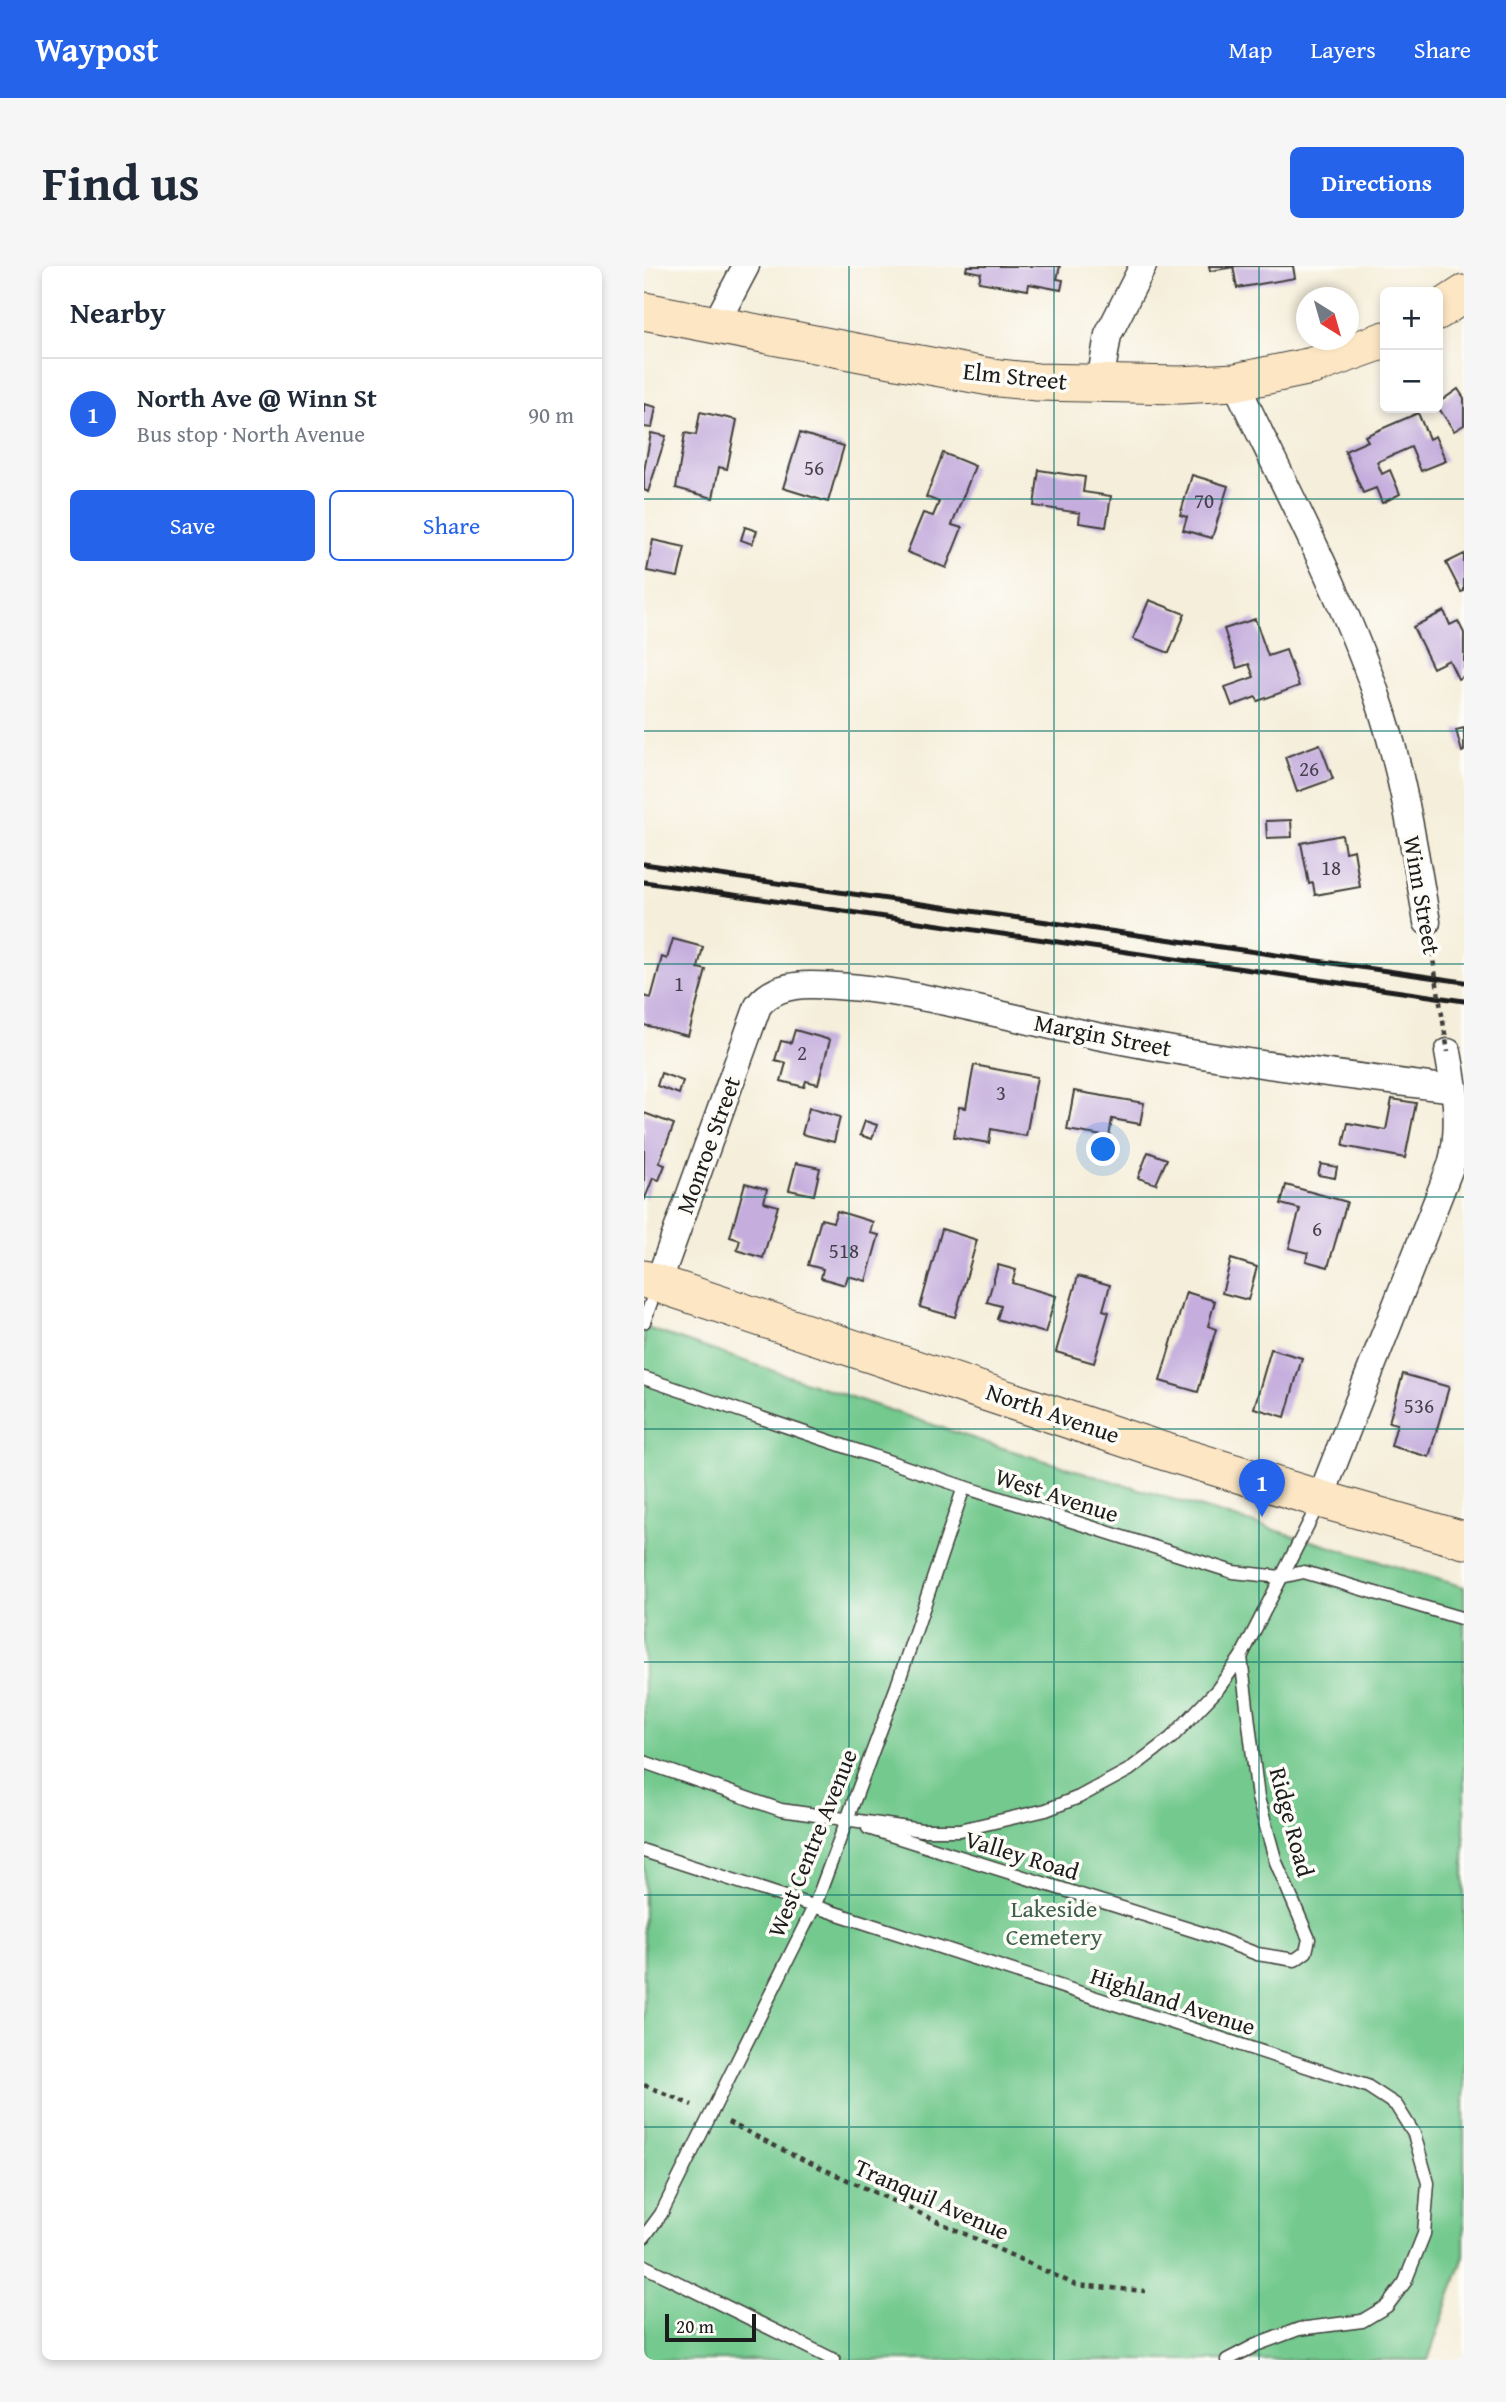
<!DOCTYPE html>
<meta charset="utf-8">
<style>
body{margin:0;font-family:"Gentium Book Plus",serif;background:#f6f6f7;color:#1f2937}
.controls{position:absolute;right:21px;top:21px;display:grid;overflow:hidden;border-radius:10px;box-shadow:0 4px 10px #0003}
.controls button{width:63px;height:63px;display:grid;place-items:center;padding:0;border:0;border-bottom:2px solid #e0e1e3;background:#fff;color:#1f2937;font:35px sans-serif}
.compass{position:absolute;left:652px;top:21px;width:63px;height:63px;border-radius:50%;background:#fff;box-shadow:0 4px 10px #0003;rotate:143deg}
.scale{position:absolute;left:21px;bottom:18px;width:91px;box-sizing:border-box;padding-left:7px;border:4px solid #1c1c1c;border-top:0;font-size:19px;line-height:24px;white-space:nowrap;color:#1c1c1c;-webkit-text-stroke:5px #fdfcf7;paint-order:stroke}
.you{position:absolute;left:460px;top:884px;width:24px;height:24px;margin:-18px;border:5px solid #fff;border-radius:50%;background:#1a73e8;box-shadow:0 0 0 10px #1a73e833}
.badge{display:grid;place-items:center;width:46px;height:46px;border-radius:50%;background:#2563eb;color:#fff;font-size:23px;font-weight:700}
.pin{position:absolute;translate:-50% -58px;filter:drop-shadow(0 2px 4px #0008)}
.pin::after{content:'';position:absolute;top:37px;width:24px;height:21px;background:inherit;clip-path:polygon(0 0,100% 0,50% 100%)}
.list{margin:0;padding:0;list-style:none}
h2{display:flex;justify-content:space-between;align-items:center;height:91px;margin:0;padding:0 28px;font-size:30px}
h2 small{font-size:23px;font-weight:400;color:#747a83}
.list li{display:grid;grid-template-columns:46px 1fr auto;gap:21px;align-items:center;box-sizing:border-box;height:112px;padding:0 28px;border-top:2px solid #e0e1e3}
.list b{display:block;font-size:26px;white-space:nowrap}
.list p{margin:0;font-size:23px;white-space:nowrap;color:#747a83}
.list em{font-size:23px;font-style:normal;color:#747a83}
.actions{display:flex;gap:14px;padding:21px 28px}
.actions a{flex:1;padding:16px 0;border:2px solid #2563eb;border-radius:10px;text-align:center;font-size:24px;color:#2563eb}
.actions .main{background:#2563eb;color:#fff}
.map{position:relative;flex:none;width:820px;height:2094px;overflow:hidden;border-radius:10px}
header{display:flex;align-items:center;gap:42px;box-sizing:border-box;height:98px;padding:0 35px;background:#2563eb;color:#fff}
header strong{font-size:33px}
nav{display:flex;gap:38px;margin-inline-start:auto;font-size:24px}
.intro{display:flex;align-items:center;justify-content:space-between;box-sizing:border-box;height:168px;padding:0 42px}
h1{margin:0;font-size:49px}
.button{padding:18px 32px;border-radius:10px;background:#2563eb;color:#fff;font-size:24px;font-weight:700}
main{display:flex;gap:42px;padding:0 42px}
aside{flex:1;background:#fff;border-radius:10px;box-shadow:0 4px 10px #0003}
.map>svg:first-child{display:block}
.green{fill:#73c98e;stroke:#487255;stroke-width:2}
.building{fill:#c5addd}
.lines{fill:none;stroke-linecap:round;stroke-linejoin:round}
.lane-casing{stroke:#3d3c38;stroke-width:15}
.street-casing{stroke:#3d3c38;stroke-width:29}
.secondary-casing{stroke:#3d3c38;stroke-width:39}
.path{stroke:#3d3c38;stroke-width:4.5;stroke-dasharray:5 5;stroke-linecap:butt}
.lane{stroke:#fff;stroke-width:12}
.street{stroke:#fff;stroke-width:26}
.secondary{stroke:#fce6c4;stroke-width:37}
.rail{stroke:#1c1c1c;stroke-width:5}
.path-bridge{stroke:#3d3c38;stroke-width:4.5;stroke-dasharray:5 5;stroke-linecap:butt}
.grid{fill:none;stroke:#0f766e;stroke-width:2;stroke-opacity:0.55}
.labels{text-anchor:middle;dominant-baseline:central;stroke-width:7;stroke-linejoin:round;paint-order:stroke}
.number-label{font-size:21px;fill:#46404c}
.street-label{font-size:24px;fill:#1c1c1c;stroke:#fdfcf7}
.park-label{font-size:24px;fill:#3f614a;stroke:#fdfcf7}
</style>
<header>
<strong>Waypost</strong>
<nav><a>Map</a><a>Layers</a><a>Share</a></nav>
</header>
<div class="intro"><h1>Find us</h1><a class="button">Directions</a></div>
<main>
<aside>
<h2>Nearby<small></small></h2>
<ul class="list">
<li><span class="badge">1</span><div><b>North Ave @ Winn St</b><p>Bus stop · North Avenue</p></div><em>90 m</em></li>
</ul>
<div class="actions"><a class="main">Save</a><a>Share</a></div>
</aside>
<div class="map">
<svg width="820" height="2094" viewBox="0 0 820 2094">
<rect width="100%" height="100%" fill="#fdfcf7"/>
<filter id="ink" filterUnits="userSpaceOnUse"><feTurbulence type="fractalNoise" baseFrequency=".0143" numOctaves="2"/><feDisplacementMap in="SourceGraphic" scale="14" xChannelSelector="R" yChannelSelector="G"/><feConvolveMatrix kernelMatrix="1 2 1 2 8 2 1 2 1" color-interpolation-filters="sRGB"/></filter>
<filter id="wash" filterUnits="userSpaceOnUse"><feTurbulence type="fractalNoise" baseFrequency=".00686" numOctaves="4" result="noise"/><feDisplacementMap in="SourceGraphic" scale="28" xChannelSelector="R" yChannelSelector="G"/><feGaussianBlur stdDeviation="1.57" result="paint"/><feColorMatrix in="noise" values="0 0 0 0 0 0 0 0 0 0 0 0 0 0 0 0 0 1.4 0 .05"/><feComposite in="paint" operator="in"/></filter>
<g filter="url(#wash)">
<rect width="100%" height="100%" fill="#f5eeda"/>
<path class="green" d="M0,1061l352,119 468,141v669l-36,104h-784z"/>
<g id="blocks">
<g class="building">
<path d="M323,0h93l-3,13 6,1 -2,10 -32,-6 -1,6 -49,-8 2,-9 -15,-3z"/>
<path d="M565,0h23l1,1 -23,4z"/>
<path d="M589,0h60l2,12 -58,10z"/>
<path d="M814,123l6,9v27l-10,6 -16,-24v-4z"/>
<path d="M0,138l12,3 -4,21 -8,-1z"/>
<path d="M56,146l37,8 -10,49 -8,-2 -6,31 -37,-10 9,-55 11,2z"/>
<path d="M774,147l11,26 6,-3 11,25 -25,10 -10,-24 -34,15 5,12 8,-4 10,24 -18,9 -6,-15 -13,5 -18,-42 23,-10 -3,-5z"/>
<path d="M7,167l15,3 -18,56 -4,-2v-19z"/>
<path d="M156,167l44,13 -16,56 -45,-14z"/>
<path d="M299,187l32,13 -23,59 10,3 -16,40 -39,-16 16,-39 10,3 6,-14 -13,-5z"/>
<path d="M395,204l46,7 -2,15 28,4 -5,31 -27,-4 1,-10 -46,-7z"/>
<path d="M548,209l36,11 -16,52 -29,-8 4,-13 -7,-2z"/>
<path d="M101,261l12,4 -5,13 -11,-4z"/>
<path d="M9,274l32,7 -7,30 -31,-6z"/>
<path d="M820,288v37l-3,1 -15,-29z"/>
<path d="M505,334l36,14 -16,39 -36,-14z"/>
<path d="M800,345l6,14 8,-4 6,12v43l-6,3 -9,-19 -16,8 -20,-41z"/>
<path d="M611,353l13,37 18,-6 13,36 -41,15 -2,-4 -24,9 -7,-19 29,-10 -5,-13 -12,4 -13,-39z"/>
<path d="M820,462v23l-2,1 -6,-22z"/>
<path d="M676,478l13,35 -36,13 -12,-35z"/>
<path d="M647,554l1,17 -25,1 -1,-17z"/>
<path d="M698,569l3,17 9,-2 6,37 -45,8 -2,-12 -4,1 -8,-41z"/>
<path d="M29,673l30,8 -5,21 8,2 -18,66 -44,-11v-29l7,2 11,-41 5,2z"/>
<path d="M151,764l35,10 -12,44 -12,-3 -2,6 -23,-6 5,-18 -11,-3 6,-19 10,2z"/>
<path d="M330,799l63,12 -11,59 -35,-7 -2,14 -35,-6 5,-30 7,1z"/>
<path d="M17,807l22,8 -4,13 -22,-8z"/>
<path d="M430,825l70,12 -4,21 -28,-5 -3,18 -42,-7z"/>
<path d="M748,833l24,4 -11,55 -62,-12 5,-23 38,7z"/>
<path d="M165,842l31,9 -6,25 -32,-8z"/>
<path d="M0,847l30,11 -15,39 6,2 -6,15 -6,-2 -9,23z"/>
<path d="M221,855l12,4 -5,14 -12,-4z"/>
<path d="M504,886l19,7 -11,25 -18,-6z"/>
<path d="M152,897l24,5 -6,27 -25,-5z"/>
<path d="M677,898l16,3 -2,11 -17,-3z"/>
<path d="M101,917l22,6 -3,13 14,4 -15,52 -26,-8 3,-10 -10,-3z"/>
<path d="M642,919l61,17 -19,65 -22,-6 2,-8 -19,-5 11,-39 -19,-5z"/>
<path d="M193,945l36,11 -3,11 9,2 -13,46 -18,-5 -3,9 -24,-7 2,-9 -15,-4 13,-46 12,3z"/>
<path d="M298,963l35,11 -22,77 -35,-10z"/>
<path d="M587,993l26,8 -9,33 -26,-7z"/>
<path d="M354,999l18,5 -4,13 44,13 -11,37 -48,-14 4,-13 -14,-4z"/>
<path d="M434,1010l32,9 -7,25 6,2 -15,51 -38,-11z"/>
<path d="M542,1026l29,9 -7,25 8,3 -18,63 -38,-11z"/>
<path d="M627,1083l31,9 -17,59 -31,-9z"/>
<path d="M759,1108l46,13 -20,70 -38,-11 6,-22 -8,-2z"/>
</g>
</g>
</g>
<g filter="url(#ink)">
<use href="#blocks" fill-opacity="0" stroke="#3d3c38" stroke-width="2"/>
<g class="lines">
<defs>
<g id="lane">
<path d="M0,1056l13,-36"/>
<path d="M0,1112l320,109 269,85 48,5 23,-5 160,47"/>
<path d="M0,1496l137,48 141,20h38l86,-20 33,-13 50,-27 42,-32 46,-48 24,-33 78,-154"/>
<path d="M224,1562l343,108 46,18 38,6 11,-8 3,-13 -33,-77 -18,-64 -17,-141"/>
<path d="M0,1585l723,235 29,19 18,29 14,49 -4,51 -19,48 -18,24 -25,15 -63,8 -43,16 -29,15"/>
<path d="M0,1971l17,-23 154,-309 82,-219 67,-199"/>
<path d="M0,2000l190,94"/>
</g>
<g id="street">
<path d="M71,59l31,-59"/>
<path d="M591,116c49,102 103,204 141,311 26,74 38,153 51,229"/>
<path d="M456,117l8,-48 35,-69"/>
<path d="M14,1017l100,-277c12,-16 32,-21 52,-21 97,1 192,32 287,51 118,24 238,38 357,53"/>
<path d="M676,1233l131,-334c11,-39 4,-74 -3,-113"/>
</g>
<g id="secondary">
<path d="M0,45l248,48 98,18 47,5 142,3 56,-3 77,-16 73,-26"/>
<path d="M794,45l26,-17"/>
<path d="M0,1013l519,172 157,48 144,41"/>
</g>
</defs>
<use href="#lane" class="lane-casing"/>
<use href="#street" class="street-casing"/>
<use href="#secondary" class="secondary-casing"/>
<g class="path">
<path d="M0,1819l48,20"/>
<path d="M84,1856l63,32 285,131 69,6"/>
</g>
<use href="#lane" class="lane"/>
<use href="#street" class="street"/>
<use href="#secondary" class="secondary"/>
<g class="rail">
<path d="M0,598l820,118"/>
<path d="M0,616l820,119"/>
</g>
<path class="path-bridge" d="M783,656l21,130"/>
</g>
</g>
<path class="grid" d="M205,0v2094M410,0v2094M615,0v2094M0,233h820M0,465h820M0,698h820M0,931h820M0,1163h820M0,1396h820M0,1629h820M0,1861h820"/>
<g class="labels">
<g class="number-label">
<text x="170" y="201">56</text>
<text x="560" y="234">70</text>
<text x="665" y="502">26</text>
<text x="687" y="601">18</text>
<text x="35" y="717">1</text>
<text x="158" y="786">2</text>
<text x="357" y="826">3</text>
<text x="673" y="962">6</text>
<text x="200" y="984">518</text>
<text x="775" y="1139">536</text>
</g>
<g class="street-label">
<text transform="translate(371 110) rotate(6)">Elm Street</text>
<text transform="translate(778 629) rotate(80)">Winn Street</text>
<text transform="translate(459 769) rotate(11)">Margin Street</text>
<text transform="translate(64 879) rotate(-70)">Monroe Street</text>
<text transform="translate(409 1147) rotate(19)">North Avenue</text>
<text transform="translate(413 1229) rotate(18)">West Avenue</text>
<text transform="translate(648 1556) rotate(75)">Ridge Road</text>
<text transform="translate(168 1577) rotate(-68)">West Centre Avenue</text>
<text transform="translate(378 1589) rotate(17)">Valley Road</text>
<text transform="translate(529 1735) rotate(18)">Highland Avenue</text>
<text transform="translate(288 1933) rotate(24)">Tranquil Avenue</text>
</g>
<g class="park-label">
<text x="410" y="1642">Lakeside<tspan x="410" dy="28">Cemetery</tspan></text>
</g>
</g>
</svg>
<div class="controls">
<button>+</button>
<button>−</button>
</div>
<svg class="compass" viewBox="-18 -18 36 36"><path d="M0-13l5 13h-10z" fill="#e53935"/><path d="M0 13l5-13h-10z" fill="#747a83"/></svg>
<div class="scale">20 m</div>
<div class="you"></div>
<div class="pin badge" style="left:618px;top:1251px">1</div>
</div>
</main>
